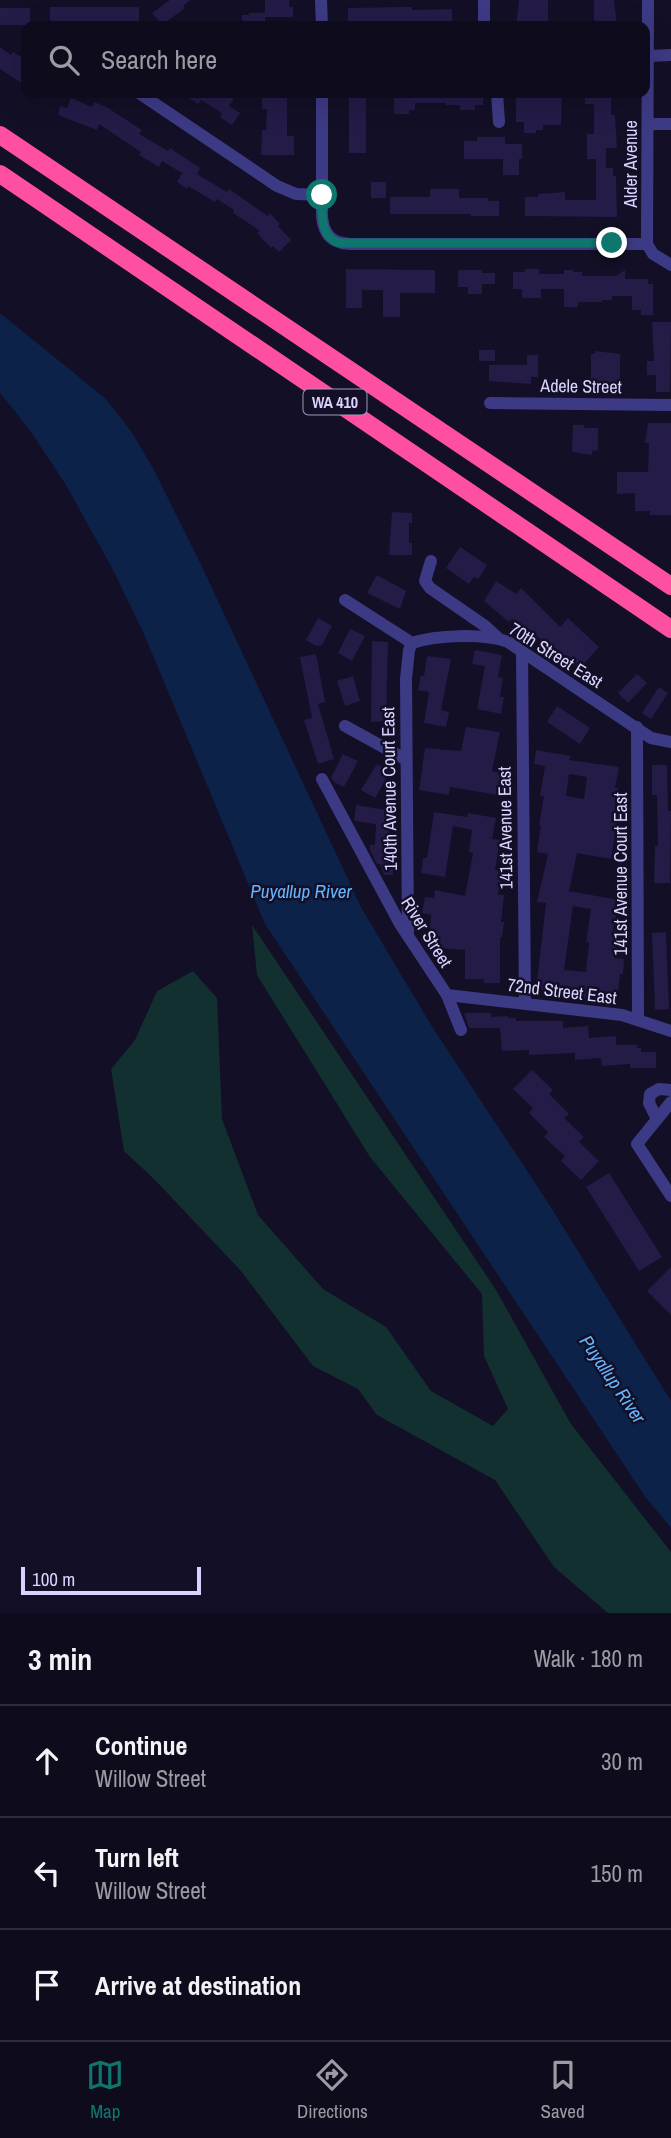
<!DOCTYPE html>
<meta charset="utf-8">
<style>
body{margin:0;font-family:"Archivo Narrow",sans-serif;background:#171425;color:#f1f3f6}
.scale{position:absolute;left:21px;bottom:18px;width:180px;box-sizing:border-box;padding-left:7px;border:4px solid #d9d4ff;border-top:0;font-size:19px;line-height:24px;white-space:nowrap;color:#d9d4ff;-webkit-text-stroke:5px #130f26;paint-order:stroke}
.stop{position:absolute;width:21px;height:21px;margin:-16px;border:5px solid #0f766e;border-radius:50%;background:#fff}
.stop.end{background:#0f766e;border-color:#fff;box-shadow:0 2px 7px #0008}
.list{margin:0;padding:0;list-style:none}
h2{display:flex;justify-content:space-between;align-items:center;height:91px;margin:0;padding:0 28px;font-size:30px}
h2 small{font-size:23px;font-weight:400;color:#9b9ba3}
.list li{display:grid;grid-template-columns:46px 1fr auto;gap:21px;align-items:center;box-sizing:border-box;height:112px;padding:0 28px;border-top:2px solid #2e2b3b}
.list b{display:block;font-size:26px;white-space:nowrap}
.list p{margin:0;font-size:23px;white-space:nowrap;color:#9b9ba3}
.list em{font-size:23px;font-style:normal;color:#9b9ba3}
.icon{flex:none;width:38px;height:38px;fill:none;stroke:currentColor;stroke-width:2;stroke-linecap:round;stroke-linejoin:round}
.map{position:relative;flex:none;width:671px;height:1613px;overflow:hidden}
.search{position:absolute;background:#0e0b1c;box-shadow:0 7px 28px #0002;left:21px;right:21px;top:21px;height:77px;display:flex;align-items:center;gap:18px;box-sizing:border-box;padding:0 24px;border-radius:14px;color:#9b9ba3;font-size:26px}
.sheet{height:427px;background:#0e0b1c}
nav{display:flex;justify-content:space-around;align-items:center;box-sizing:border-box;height:98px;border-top:2px solid #2e2b3b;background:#0e0b1c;font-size:19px;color:#9b9ba3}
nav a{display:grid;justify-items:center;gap:4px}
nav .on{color:#0f766e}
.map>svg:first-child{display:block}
.green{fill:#12302f}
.water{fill:#0c2248}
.building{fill:#241b47;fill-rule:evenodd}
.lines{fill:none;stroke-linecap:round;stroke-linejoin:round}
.minor{stroke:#3d3a85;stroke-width:12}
.highway{stroke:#ff4fa3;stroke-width:18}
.route{stroke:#0f766e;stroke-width:9}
.labels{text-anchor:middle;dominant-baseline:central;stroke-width:5;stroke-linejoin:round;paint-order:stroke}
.shield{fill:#130f26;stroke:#9e99be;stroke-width:2}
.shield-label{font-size:16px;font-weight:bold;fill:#d9d4ff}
.street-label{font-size:18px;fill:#d9d4ff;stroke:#130f26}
.water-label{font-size:19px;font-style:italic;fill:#62b6ff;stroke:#130f26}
</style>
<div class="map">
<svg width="671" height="1613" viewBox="0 0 671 1613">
<rect width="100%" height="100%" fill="#130f26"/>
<path class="green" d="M252,925l244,365 75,134 100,128v61h-63l-54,-46 -59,-87 -118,-65 -19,-26 -45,-23 -72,-95 -86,-91 -31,-29 -13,-82 24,-29 22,-49 36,-20 24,27 5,121 36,96 65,74 63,38 45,64 62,35 15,-17 -24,-53 -2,-62 -112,-137 -113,-182z"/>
<path class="water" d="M0,313l106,86 25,32 23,39 50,101 157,336 70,118 114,173 126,203v127l-25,-30 -381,-574 -121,-290 -33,-68 -45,-81 -37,-56 -29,-36z"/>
<g class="building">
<path d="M170,0h20l-7,6 2,2 -23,17 -10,-12z"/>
<path d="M265,0h24v7h4v10h-28z"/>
<path d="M519,0h29v26h-32z"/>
<path d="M594,0h20l3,26h-23z"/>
<path d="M50,7h89v18l-89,-1z"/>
<path d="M401,7h11v3l40,-1v17l-104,-1v-17z"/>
<rect x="0" y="8" width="30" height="17"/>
<path d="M249,13h16v13h-23v-11h7z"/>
<path d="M0,47l11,8 2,-3 13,8v26l-26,-17z"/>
<path d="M181,93h43l10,6 -5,7 11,7 -8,12 -12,-8 2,-4 -21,-13 -3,4z"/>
<path d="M267,93h20v43h7v19h-33l1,-25h4l1,-21h-5v-14h5z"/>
<rect x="349" y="93" width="17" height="60"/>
<path d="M394,93h89v12h-8v5h-15v-5h-14v-2h-31v7h-6v4h-15z"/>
<path d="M516,93h46l-1,32h-18v5h-7v3h-12v-11h-8z"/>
<path d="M585,93h26v22h4l2,33h-11v20h7v8h3l1,41 -92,-1v-19h13v-3l27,-2v8h31v-41h-9v-25h7v-30h-9z"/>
<path d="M71,98l21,9 2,-5 14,6 34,22 -3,4 29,17 2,-3 30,20 -3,6 30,18 2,-3 39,27 2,-3 10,11 -2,2 13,14 -12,12 -6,-6 -2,2 -14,-15 3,-2 -27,-18 1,-3 -17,-11 -2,3 -27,-16 -1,3 -10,-7 5,-9 -20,-12 -3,6 -20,-12 2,-3 -42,-28 -2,6 -39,-15 2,-9 7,2z"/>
<path d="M477,137h28v7h17v15h-3v16h-16v-16h-39v-18h13z"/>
<rect x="371" y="182" width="15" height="16"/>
<path d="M430,189h29v9h29v3h11v15h-28v-2h-81v-17h40z"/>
<path d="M346,269l89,1v23h-35v24h-17v-27h-21v18h-16z"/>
<path d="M525,269h14v5h25v-4h9v2h9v4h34l9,-6v9h23v5h5v31h-12v-5h-9v-14h-20v4h-10v2h-24v5h-14v-18h-23v9h-19v-9h-9v-17h12z"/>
<path d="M458,270h24v3h13v11h-13v10h-14v-7h-10z"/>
<path d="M652,322h19l-1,70h-14v-17h-9v-14h7z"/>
<rect x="479" y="350" width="16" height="11"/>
<path d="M595,351l25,3v35h-18v-8h-11v-27h4z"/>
<path d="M527,355h11v22h-7v7l-42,-3v-16h38z"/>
<path d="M648,423h23v92h-21v-4h-15v-18l-18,1v-22h31l1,-29h-4z"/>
<path d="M573,425h11v3h14v22l-6,1v4l-20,-3z"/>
<path d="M392,512l20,1v10h-3v20h3v12h-23z"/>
<path d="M460,547l27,18 -9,14 -4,-2 -5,7 -23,-16z"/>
<path d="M377,575l29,16 -6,18 -33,-16z"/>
<path d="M496,581l20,13 5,-6 39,39 8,-9 31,29 -20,22 -15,-14 -4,3 -24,-23 -4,3 -20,-19 -3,3 -25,-21z"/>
<path d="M318,618l14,8 -10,19 -6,1 -10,-6z"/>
<path d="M350,629l15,7 -13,25 -14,-8z"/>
<path d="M372,641l16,1 -2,79 -15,1z"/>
<path d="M475,650l27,5 -4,22 5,1 -3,19h4l-3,17 -24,-5 8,-43 -13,-2z"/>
<path d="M316,654l9,48 -7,2 16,55 -16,5 -14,-44 8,-2 -12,-61z"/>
<path d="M427,656l24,3 -10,51 8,2 -3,15 -22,-4 5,-31 -11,-2 3,-15 3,1z"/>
<path d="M637,674l10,9 -19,20 -10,-10z"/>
<path d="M353,676l7,25 -15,5 -8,-25z"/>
<path d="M659,687l9,6 -17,26 -9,-6z"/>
<path d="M557,706l33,22 -10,16 -33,-22z"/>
<path d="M466,727l34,5 -8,39 9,2 -3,22 -48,-8 -1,8 -30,-5 6,-42 36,3z"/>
<path d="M536,750l35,6 -2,4 50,7 -4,21h3l-4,27 4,1 -7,43 -34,-6 -8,38 50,9 -6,30 5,1 -4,27 10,1 -1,15h-3l-3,28 -33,-3v-4l-48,-6 10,-86 -9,-1 11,-48 -11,-2 4,-26 -2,-1 5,-29h-4l5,-30 -11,-2zM569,774l18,3 -3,22 -18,-3zM573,906l18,3 -5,33h3l-3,30 -22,-2z"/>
<path d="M343,754l15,7 -14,26 -10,-5 -3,-4z"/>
<path d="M377,764l13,8 -15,26 -14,-8z"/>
<path d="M652,765h15l1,46h3l-1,72h-16l1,-37h3l-1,-51h-5z"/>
<path d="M356,805l36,6 -4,28h3v9h2v27h-9l-4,-11h-3l-7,-14v-5h5l1,-21 -22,-3z"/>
<path d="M434,812l33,5 1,-4 28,5 -4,21 8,1 -5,30 7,1 -4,24h6l-3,27h3l-2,15h-2v46h-16v-4h-19v-29l-37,-3 3,-32 -9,-2 3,-16 9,1 1,-8 30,6 8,-43 -4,-1 3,-22 -19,-4 -8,51 -24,-4 2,-15h4z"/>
<path d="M666,932l3,77 -14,1 -3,-77z"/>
<path d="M464,1013h27v4l17,-1v2h8v3h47v7l25,-2 1,12 27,-2v9h21v3h4v4h15v16h-26v-4l-28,2 -1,-8 -26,2v-7l-46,2v-5l-27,1 -2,-23h-31z"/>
<path d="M532,1070l21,20 -4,4 20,20 -5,4 20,19 -5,5 20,19 -18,19 -20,-19 4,-5 -21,-19 4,-5 -19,-19 4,-5 -20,-19z"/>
<path d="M609,1173l53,84 -23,14 -53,-84z"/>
<path d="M671,1267v48l-24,-24z"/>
</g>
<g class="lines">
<g class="minor">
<path d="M321,0l1,26"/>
<path d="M484,26v-26"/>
<path d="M648,56l23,-1"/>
<path d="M139,93l138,93 19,8 26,1"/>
<path d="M322,93v124c2,18 10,26 28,27h297l6,10 18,11"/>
<path d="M497,93l2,29"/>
<path d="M648,124h23"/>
<path d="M647,244l1,-244"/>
<path d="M490,403l181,2"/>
<path d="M431,561l-6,20 5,7 55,38 13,12"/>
<path d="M345,600l67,43"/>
<path d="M412,643c24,-8 72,-10 96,-1l143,96 20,4"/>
<path d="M522,651l3,353"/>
<path d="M345,726l60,33"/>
<path d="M637,727l1,293"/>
<path d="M322,779l78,145 47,71 14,35"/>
<path d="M408,935l-2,-256 3,-29 3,-7"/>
<path d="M447,995l175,20 49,16"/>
<path d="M671,1102l-34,42 34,52"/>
<path d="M657,1119l-8,-16 1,-9 9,-5 12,1"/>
</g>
<g class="highway">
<path d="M0,135l671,451"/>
<path d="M0,174l671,455"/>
</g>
</g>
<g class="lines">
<path class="route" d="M322,195c0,18 -3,42 18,48h272"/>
</g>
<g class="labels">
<rect class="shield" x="303.5" y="389.5" width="63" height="25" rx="5"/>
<g class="shield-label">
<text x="335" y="402">WA 410</text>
</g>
<g class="street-label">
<text transform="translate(630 164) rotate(-90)">Alder Avenue</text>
<text transform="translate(581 386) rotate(1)">Adele Street</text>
<text transform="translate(556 655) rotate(32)">70th Street East</text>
<text transform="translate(389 789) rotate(-91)">140th Avenue Court East</text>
<text transform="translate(505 828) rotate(-91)">141st Avenue East</text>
<text transform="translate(620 874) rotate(-90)">141st Avenue Court East</text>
<text transform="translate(427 932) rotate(58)">River Street</text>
<text transform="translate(562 991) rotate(7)">72nd Street East</text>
</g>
<g class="water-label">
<text x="301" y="891">Puyallup River</text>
<text transform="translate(613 1379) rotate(56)">Puyallup River</text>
</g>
</g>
</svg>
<div class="scale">100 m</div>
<div class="stop" style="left:322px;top:195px"></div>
<div class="stop end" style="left:612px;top:243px"></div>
<div class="search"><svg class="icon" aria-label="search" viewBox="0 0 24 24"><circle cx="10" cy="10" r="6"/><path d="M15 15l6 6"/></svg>Search here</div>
</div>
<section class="sheet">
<h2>3 min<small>Walk · 180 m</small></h2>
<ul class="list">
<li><svg class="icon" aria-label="ahead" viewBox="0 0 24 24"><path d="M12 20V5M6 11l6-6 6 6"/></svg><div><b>Continue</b><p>Willow Street</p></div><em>30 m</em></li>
<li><svg class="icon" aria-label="left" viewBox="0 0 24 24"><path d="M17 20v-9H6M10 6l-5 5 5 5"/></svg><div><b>Turn left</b><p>Willow Street</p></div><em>150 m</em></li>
<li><svg class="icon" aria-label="arrive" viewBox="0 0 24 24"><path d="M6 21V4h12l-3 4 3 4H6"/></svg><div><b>Arrive at destination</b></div></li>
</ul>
</section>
<nav>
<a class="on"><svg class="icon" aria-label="map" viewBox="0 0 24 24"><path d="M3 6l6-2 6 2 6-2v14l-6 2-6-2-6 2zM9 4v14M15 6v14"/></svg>Map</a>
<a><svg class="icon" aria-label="directions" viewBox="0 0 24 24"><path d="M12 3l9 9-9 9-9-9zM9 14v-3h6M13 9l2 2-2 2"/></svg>Directions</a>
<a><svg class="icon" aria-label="saved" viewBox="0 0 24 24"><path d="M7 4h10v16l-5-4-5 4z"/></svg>Saved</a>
</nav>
